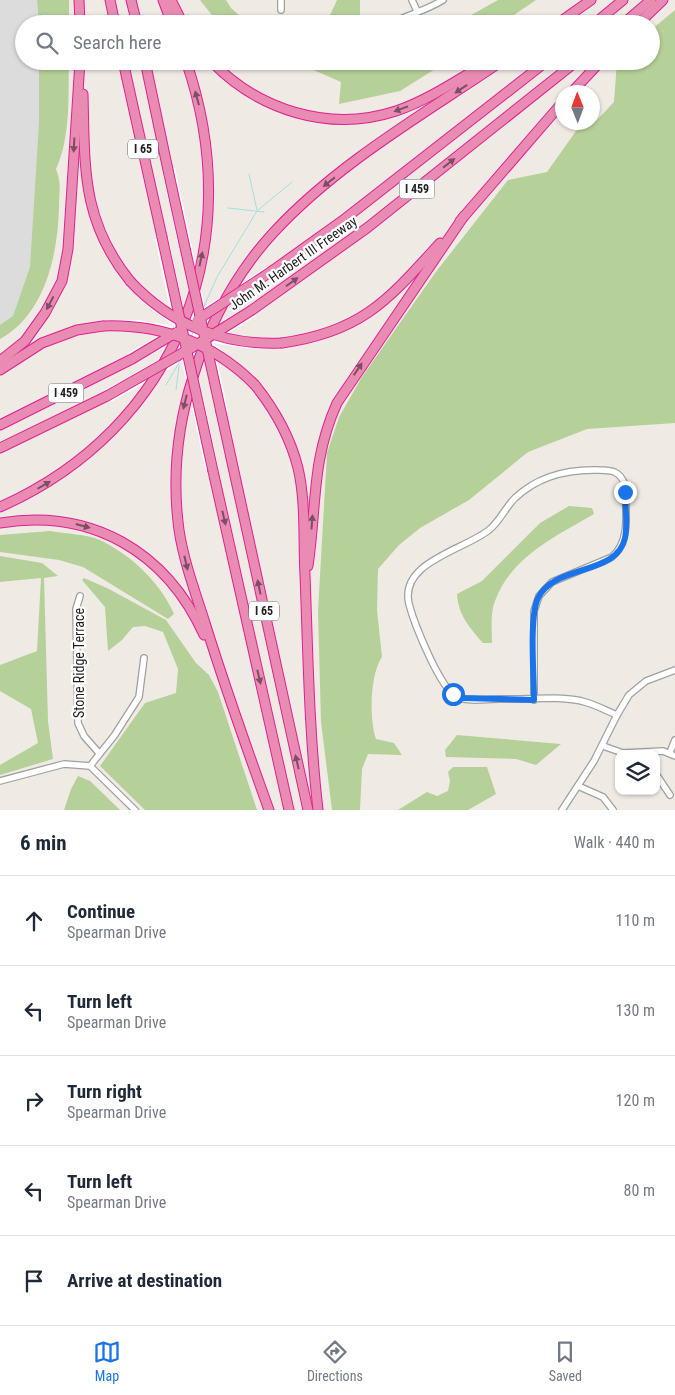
<!DOCTYPE html>
<meta charset="utf-8">
<style>
body{margin:0;font-family:"Roboto Condensed",sans-serif;background:#f2f2f3;color:#1f2937}
.controls{position:absolute;right:15px;bottom:15px;display:grid;overflow:hidden;border-radius:10px;box-shadow:0 1px 4px #0004}
.controls button{width:45px;height:45px;display:grid;place-items:center;padding:0;border:0;border-bottom:1px solid #e0e1e3;background:#fff;color:#1f2937;font:25px sans-serif}
.compass{position:absolute;left:555px;top:85px;width:45px;height:45px;border-radius:50%;background:#fff;box-shadow:0 1px 4px #0004;rotate:359deg}
.stop{position:absolute;width:15px;height:15px;margin:-11px;border:4px solid #1a73e8;border-radius:50%;background:#fff}
.stop.end{background:#1a73e8;border-color:#fff;box-shadow:0 1px 5px #0008}
.list{margin:0;padding:0;list-style:none}
h2{display:flex;justify-content:space-between;align-items:center;height:65px;margin:0;padding:0 20px;font-size:21px}
h2 small{font-size:16px;font-weight:400;color:#747a83}
.list li{display:grid;grid-template-columns:32px 1fr auto;gap:15px;align-items:center;box-sizing:border-box;height:90px;padding:0 20px;border-top:1px solid #e0e1e3}
.list b{display:block;font-size:19px;white-space:nowrap}
.list p{margin:0;font-size:16px;white-space:nowrap;color:#747a83}
.list em{font-size:16px;font-style:normal;color:#747a83}
.icon{flex:none;width:28px;height:28px;fill:none;stroke:currentColor;stroke-width:2;stroke-linecap:round;stroke-linejoin:round}
.map{position:relative;flex:none;width:675px;height:810px;overflow:hidden}
.search{position:absolute;background:#fff;box-shadow:0 1px 4px #0004;left:15px;right:15px;top:15px;height:55px;display:flex;align-items:center;gap:12px;box-sizing:border-box;padding:0 18px;border-radius:28px;color:#747a83;font-size:19px}
.sheet{height:515px;background:#fff}
nav{display:flex;justify-content:space-around;align-items:center;box-sizing:border-box;height:70px;border-top:1px solid #e0e1e3;background:#fff;font-size:14px;color:#747a83}
nav a{display:grid;justify-items:center;gap:2px}
nav .on{color:#1a73e8}
.map>svg:first-child{display:block}
.residential{fill:#dddcdc}
.forest{fill:#b6d099}
.pier{fill:#fff}
.lines{fill:none;stroke-linecap:round;stroke-linejoin:round}
.stream{stroke:#a4dede;stroke-width:1}
.minor-casing{stroke:#a0a0a0;stroke-width:8}
.highway-casing{stroke:#de218f;stroke-width:11}
.minor{stroke:#fff;stroke-width:5.5}
.highway{stroke:#e98bb3;stroke-width:9}
.highway-bridge-casing{stroke:#de218f;stroke-width:11;stroke-linecap:butt}
.highway-bridge{stroke:#e98bb3;stroke-width:9}
.oneway{fill:#7a5062}
.route{stroke:#1a73e8;stroke-width:6}
.labels{text-anchor:middle;dominant-baseline:central;stroke-width:4.5;stroke-linejoin:round;paint-order:stroke}
.shield{fill:#fff;stroke:#626262;stroke-width:1}
.shield-label{font-size:12px;font-weight:bold;fill:#1f1f1f}
.street-label{font-size:14px;fill:#1f1f1f;stroke:#fff}
</style>
<div class="map">
<svg width="675" height="810" viewBox="0 0 675 810">
<rect width="100%" height="100%" fill="#f0eae5"/>
<path class="residential" d="M0,0h43l1,24h-20v37h21l-7,231 -38,43z"/>
<g class="forest">
<path d="M37,0h32v24h-30z"/>
<path d="M200,0h26l5,8 18,16h-30z"/>
<path d="M337,0h23v24h-34z"/>
<path d="M498,0h38l-25,17 -4,7h-52z"/>
<path d="M675,10v413l-88,6 -59,23 -59,48 -49,28 -21,17 -21,24 -1,41 5,47c-12,17 -13,62 -6,82l18,4 8,12 -34,-1 -6,15 -2,41h-28l-11,-88 -3,-111 9,-158 12,-36 23,-40 73,-104 73,-93 39,-8 29,-41 20,-10 18,-19 3,-41h34v-31z"/>
<path d="M39,61h30c-1,35 2,76 -13,108 6,16 3,22 3,38 -1,47 -14,108 -59,132v-14l13,-9 17,-49 9,-144z"/>
<path d="M293,61h155l-48,30 -61,13 2,-22z"/>
<path d="M569,506l23,2 2,6c-38,22 -83,43 -99,87 -5,12 -3,30 -3,42h-9c-13,-15 -25,-28 -26,-49l25,-13 58,-58z"/>
<path d="M50,531c16,3 36,3 50,9 31,15 60,42 74,74l-6,5 -85,-52 -24,-7 -59,-8v-17z"/>
<path d="M0,556l42,7 16,13 -14,2 4,143 5,38 -53,16v-10l38,-22 -7,-34 -31,-18v-26l37,-14 4,-73 -41,4z"/>
<path d="M84,578l23,10 59,32 30,43 13,12 9,17 39,118h-112l-45,-44 45,-63 31,-10 2,-24 -15,-37 -18,-6 -12,1 -11,13 -14,11 -3,-44 -23,-27z"/>
<path d="M457,735l104,9 -25,21 -20,-6 -70,-2 -1,-7z"/>
<path d="M453,767h34l9,27 -28,16h-70l29,-18 10,4 11,-5 2,-10 -2,-9z"/>
<path d="M78,776l12,5 30,29h-56l7,-21z"/>
</g>
<path class="pier" d="M175,168l30,139 63,-41 7,10 -67,44 2,9 39,-24 7,11 -29,18 23,5h32l1,10h-32l-38,-6 45,38 -7,7 -34,-29 11,52 -12,3 -14,-64 -8,5 25,115 -13,2 -24,-110 -71,40 -7,-12 75,-41 -2,-9 -43,24 -6,-11 32,-18 -20,-4 -36,-1 -1,-10h34l37,6 -25,-19 -23,-23 7,-6 17,18 20,14 -15,-71 13,-3 18,83 8,-5 -32,-143z"/>
<g class="lines">
<g class="stream">
<path d="M249,174l8,36"/>
<path d="M228,208l36,4"/>
<path d="M202,311l15,-34 40,-66 35,-29"/>
<path d="M191,338l3,-8"/>
<path d="M166,385l16,-27"/>
<path d="M176,390l3,-24"/>
</g>
<defs>
<g id="minor">
<path d="M281,0v10"/>
<path d="M412,0l5,11"/>
<path d="M392,23c18,-9 35,-13 51,-23"/>
<path d="M80,596l-4,13 2,114 6,13 15,17"/>
<path d="M534,700v-89l5,-15 13,-14 60,-25c20,-17 13,-49 13,-72 -5,-14 -13,-15 -26,-15 -31,-1 -61,6 -84,28 -10,10 -15,23 -26,32 -25,20 -90,32 -80,74 5,19 31,85 48,93 12,5 29,2 42,2 25,1 62,-4 86,3 11,3 22,9 32,13"/>
<path d="M603,746l20,7 40,-2 12,5"/>
<path d="M670,752l5,-12"/>
<path d="M90,766l24,-30 25,-39 5,-39"/>
<path d="M656,774l14,21"/>
<path d="M0,781l64,-17 26,2 45,44"/>
<path d="M578,786l25,11 10,13"/>
<path d="M562,810l32,-49 23,-46 12,-20 17,-14 29,-11"/>
</g>
<g id="highway">
<path d="M79,0l1,24"/>
<path d="M110,0l5,24"/>
<path d="M131,0l6,24"/>
<path d="M163,0l9,24"/>
<path d="M171,0l12,24"/>
<path d="M557,24l34,-24"/>
<path d="M594,24l29,-24"/>
<path d="M623,24l28,-24"/>
<path d="M638,24l25,-24"/>
<path d="M123,61l39,176"/>
<path d="M145,61l23,109"/>
<path d="M211,61c47,49 118,72 185,50 33,-11 64,-33 94,-50"/>
<path d="M572,92l29,-31"/>
<path d="M83,94c2,73 -2,126 47,187"/>
<path d="M460,221l102,-118"/>
<path d="M272,271l70,-50 205,-160"/>
<path d="M252,310l115,-82 210,-167"/>
<path d="M282,343c80,-11 106,-43 158,-100"/>
<path d="M0,361l25,-20 20,-28 17,-32 6,-32 12,-188"/>
<path d="M0,370l42,-27 35,-13 26,-4"/>
<path d="M255,385c20,25 35,51 43,83 8,34 5,72 7,107 3,78 4,157 13,235"/>
<path d="M221,412l87,398"/>
<path d="M0,425l132,-66"/>
<path d="M0,448l107,-52"/>
<path d="M213,471l76,339"/>
<path d="M0,507c178,-79 249,-264 186,-446"/>
<path d="M0,523c91,-15 166,28 204,112"/>
<path d="M308,566c9,-60 3,-105 29,-163l127,-187"/>
<path d="M269,810c-22,-61 -44,-123 -63,-184 -10,-32 -22,-63 -27,-96 -7,-52 -2,-103 14,-153 16,-52 43,-104 81,-145 64,-69 150,-118 228,-171"/>
</g>
</defs>
<use href="#minor" class="minor-casing"/>
<use href="#highway" class="highway-casing"/>
<use href="#minor" class="minor"/>
<use href="#highway" class="highway"/>
<defs>
<g id="highway-bridge">
<path d="M168,170l53,242"/>
<path d="M162,237l51,234"/>
<path d="M130,281c40,43 93,65 152,62"/>
<path d="M197,320l75,-49"/>
<path d="M103,326c60,-2 110,17 152,59"/>
<path d="M132,359l45,-27"/>
<path d="M107,396l86,-49 59,-37"/>
</g>
</defs>
<use href="#highway-bridge" class="highway-bridge-casing"/>
<use href="#highway-bridge" class="highway-bridge"/>
</g>
<defs><path id="oneway-solid" d="M-6-.8H1V-3.2L6.5 0L1 3.2V.8H-6Z" transform="scale(1.25)"/></defs>
<g class="oneway">
<use href="#oneway-solid" transform="translate(461 89) rotate(146)"/>
<use href="#oneway-solid" transform="translate(197 98) rotate(-105)"/>
<use href="#oneway-solid" transform="translate(401 109) rotate(160)"/>
<use href="#oneway-solid" transform="translate(74 145) rotate(93)"/>
<use href="#oneway-solid" transform="translate(449 163) rotate(-38)"/>
<use href="#oneway-solid" transform="translate(329 182) rotate(142)"/>
<use href="#oneway-solid" transform="translate(201 259) rotate(-78)"/>
<use href="#oneway-solid" transform="translate(292 282) rotate(-35)"/>
<use href="#oneway-solid" transform="translate(50 303) rotate(118)"/>
<use href="#oneway-solid" transform="translate(358 369) rotate(-56)"/>
<use href="#oneway-solid" transform="translate(185 402) rotate(104)"/>
<use href="#oneway-solid" transform="translate(44 485) rotate(-30)"/>
<use href="#oneway-solid" transform="translate(224 518) rotate(77)"/>
<use href="#oneway-solid" transform="translate(312 522) rotate(-86)"/>
<use href="#oneway-solid" transform="translate(83 526) rotate(15)"/>
<use href="#oneway-solid" transform="translate(186 563) rotate(77)"/>
<use href="#oneway-solid" transform="translate(259 587) rotate(-102)"/>
<use href="#oneway-solid" transform="translate(259 677) rotate(77)"/>
<use href="#oneway-solid" transform="translate(297 762) rotate(-103)"/>
</g>
<g class="lines">
<path class="route" d="M453,694l10,4 71,2c0,-24 -5,-83 4,-102 16,-34 79,-22 87,-60 3,-14 0,-32 0,-46"/>
</g>
<g class="labels">
<g class="shield">
<rect x="128" y="139.5" width="30" height="19" rx="4"/>
<rect x="399.5" y="179.5" width="35" height="19" rx="4"/>
<rect x="48.5" y="383.5" width="35" height="19" rx="4"/>
<rect x="249" y="601.5" width="30" height="19" rx="4"/>
</g>
<g class="shield-label">
<text x="143" y="149">I 65</text>
<text x="417" y="189">I 459</text>
<text x="66" y="393">I 459</text>
<text x="264" y="611">I 65</text>
</g>
<g class="street-label">
<text transform="translate(293 263) rotate(-35)">John M. Harbert III Freeway</text>
<text transform="translate(79 663) rotate(-90)">Stone Ridge Terrace</text>
</g>
</g>
</svg>
<div class="controls">
<button><svg class="icon" aria-label="layers" viewBox="0 0 24 24"><path d="M12 4l9 5-9 5-9-5zM3 14l9 5 9-5"/></svg></button>
</div>
<svg class="compass" viewBox="-18 -18 36 36"><path d="M0-13l5 13h-10z" fill="#e53935"/><path d="M0 13l5-13h-10z" fill="#747a83"/></svg>
<div class="stop" style="left:453px;top:694px"></div>
<div class="stop end" style="left:625px;top:492px"></div>
<div class="search"><svg class="icon" aria-label="search" viewBox="0 0 24 24"><circle cx="10" cy="10" r="6"/><path d="M15 15l6 6"/></svg>Search here</div>
</div>
<section class="sheet">
<h2>6 min<small>Walk · 440 m</small></h2>
<ul class="list">
<li><svg class="icon" aria-label="ahead" viewBox="0 0 24 24"><path d="M12 20V5M6 11l6-6 6 6"/></svg><div><b>Continue</b><p>Spearman Drive</p></div><em>110 m</em></li>
<li><svg class="icon" aria-label="left" viewBox="0 0 24 24"><path d="M17 20v-9H6M10 6l-5 5 5 5"/></svg><div><b>Turn left</b><p>Spearman Drive</p></div><em>130 m</em></li>
<li><svg class="icon" aria-label="right" viewBox="0 0 24 24"><path d="M7 20v-9h11M14 6l5 5-5 5"/></svg><div><b>Turn right</b><p>Spearman Drive</p></div><em>120 m</em></li>
<li><svg class="icon" aria-label="left" viewBox="0 0 24 24"><path d="M17 20v-9H6M10 6l-5 5 5 5"/></svg><div><b>Turn left</b><p>Spearman Drive</p></div><em>80 m</em></li>
<li><svg class="icon" aria-label="arrive" viewBox="0 0 24 24"><path d="M6 21V4h12l-3 4 3 4H6"/></svg><div><b>Arrive at destination</b></div></li>
</ul>
</section>
<nav>
<a class="on"><svg class="icon" aria-label="map" viewBox="0 0 24 24"><path d="M3 6l6-2 6 2 6-2v14l-6 2-6-2-6 2zM9 4v14M15 6v14"/></svg>Map</a>
<a><svg class="icon" aria-label="directions" viewBox="0 0 24 24"><path d="M12 3l9 9-9 9-9-9zM9 14v-3h6M13 9l2 2-2 2"/></svg>Directions</a>
<a><svg class="icon" aria-label="saved" viewBox="0 0 24 24"><path d="M7 4h10v16l-5-4-5 4z"/></svg>Saved</a>
</nav>
